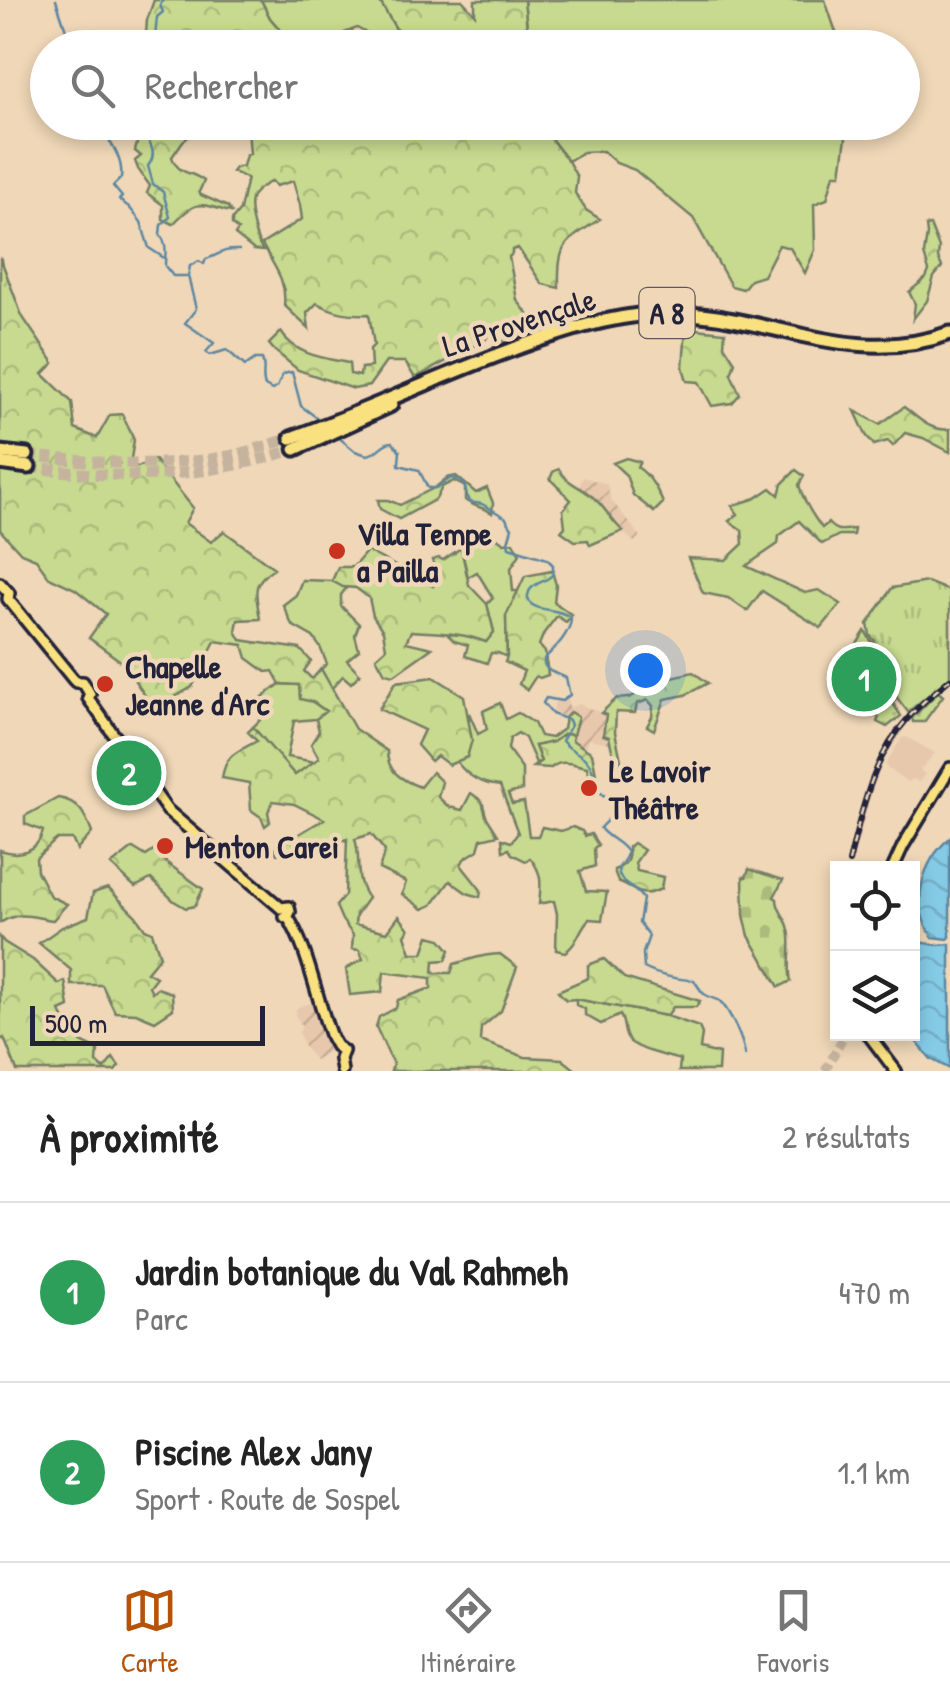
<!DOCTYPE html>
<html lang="fr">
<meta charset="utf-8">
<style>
body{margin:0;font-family:"Patrick Hand",sans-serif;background:#f2f2f2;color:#222}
.controls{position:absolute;right:30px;bottom:30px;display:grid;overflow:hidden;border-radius:0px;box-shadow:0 5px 15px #0003}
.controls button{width:90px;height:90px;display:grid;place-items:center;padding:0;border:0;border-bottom:2px solid #e0e0e0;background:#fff;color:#222;font:50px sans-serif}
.scale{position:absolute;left:30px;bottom:25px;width:235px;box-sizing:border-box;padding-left:10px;border:5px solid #22223b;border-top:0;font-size:28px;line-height:35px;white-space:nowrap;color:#22223b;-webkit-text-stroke:8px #efd7b7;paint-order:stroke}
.you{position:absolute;left:645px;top:670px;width:35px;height:35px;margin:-25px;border:8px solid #fff;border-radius:50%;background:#1a73e8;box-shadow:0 0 0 15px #1a73e833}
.badge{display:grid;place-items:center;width:65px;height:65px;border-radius:50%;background:#b45309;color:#fff;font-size:32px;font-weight:700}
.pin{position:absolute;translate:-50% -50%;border:5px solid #fff;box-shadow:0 2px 10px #0006}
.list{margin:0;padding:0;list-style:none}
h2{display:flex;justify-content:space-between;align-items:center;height:130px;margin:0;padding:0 40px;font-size:42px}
h2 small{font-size:32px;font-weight:400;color:#767676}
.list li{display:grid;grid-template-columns:65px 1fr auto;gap:30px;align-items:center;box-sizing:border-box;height:180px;padding:0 40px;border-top:2px solid #e0e0e0}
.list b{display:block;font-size:38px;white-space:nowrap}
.list p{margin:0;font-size:32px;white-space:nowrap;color:#767676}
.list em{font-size:32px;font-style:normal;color:#767676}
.icon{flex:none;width:55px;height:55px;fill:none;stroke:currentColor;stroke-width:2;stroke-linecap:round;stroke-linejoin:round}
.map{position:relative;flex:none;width:950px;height:1071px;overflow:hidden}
.search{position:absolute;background:#fff;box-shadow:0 5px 15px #0003;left:30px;right:30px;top:30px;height:110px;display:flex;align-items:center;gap:25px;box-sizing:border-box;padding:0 35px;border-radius:55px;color:#767676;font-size:38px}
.sheet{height:490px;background:#fff}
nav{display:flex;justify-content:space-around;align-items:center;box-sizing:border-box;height:140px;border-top:2px solid #e0e0e0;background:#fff;font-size:28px;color:#767676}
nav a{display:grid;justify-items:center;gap:5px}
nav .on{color:#b45309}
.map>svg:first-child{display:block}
.built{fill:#e8c8ad}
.industrial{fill:url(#industrial-furrows)}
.grass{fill:#c7da8f;stroke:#747e65;stroke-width:2.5}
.forest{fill:url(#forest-crowns);stroke:#747e65;stroke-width:2.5}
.cemetery{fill:url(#cemetery-stones);stroke:#747e65;stroke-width:2.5}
.park{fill:url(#park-tufts);stroke:#747e65;stroke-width:2.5}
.garden{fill:url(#garden-dots);stroke:#747e65;stroke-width:2.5}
.water{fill:url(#water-waves);stroke:#5d87a2;stroke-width:2.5}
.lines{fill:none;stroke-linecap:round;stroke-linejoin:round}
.stream{stroke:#5d87a2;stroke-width:2.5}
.major-tunnel{stroke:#c6b39e;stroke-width:9;stroke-dasharray:9 4.5;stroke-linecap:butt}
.highway-tunnel{stroke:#c6b39e;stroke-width:11;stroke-dasharray:11 5.5;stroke-linecap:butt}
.major-casing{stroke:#22223b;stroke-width:16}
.highway-casing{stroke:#22223b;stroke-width:19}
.major{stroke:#fae180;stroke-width:9}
.highway{stroke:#fae180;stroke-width:11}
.rail-casing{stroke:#22223b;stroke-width:6}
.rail{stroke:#efd7b7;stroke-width:2.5;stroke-dasharray:8;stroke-linecap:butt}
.poi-dot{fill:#c8321e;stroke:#efd7b7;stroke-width:4}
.labels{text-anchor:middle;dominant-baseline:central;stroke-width:9;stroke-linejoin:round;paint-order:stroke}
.shield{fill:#efd7b7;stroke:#605860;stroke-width:2.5}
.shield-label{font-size:30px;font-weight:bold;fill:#22223b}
.street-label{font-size:32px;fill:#22223b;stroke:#efd7b7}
.poi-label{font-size:32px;font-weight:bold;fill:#22223b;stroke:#efd7b7;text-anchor:start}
</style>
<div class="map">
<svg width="950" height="1071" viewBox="0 0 950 1071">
<defs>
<pattern id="industrial-furrows" width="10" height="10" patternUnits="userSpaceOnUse" patternTransform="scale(2.5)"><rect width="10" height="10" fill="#e8c8ad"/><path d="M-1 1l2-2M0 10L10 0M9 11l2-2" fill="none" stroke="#c7ac96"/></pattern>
<pattern id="forest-crowns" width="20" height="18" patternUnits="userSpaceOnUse" patternTransform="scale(2.5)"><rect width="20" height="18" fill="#c7da8f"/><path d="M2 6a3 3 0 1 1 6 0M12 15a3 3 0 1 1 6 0" fill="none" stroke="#abbb7c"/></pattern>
<pattern id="cemetery-stones" width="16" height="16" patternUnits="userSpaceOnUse" patternTransform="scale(2.5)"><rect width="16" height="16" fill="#c7da8f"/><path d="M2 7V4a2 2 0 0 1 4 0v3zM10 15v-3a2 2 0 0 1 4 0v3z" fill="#abbb7c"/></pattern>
<pattern id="park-tufts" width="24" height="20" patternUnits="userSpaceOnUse" patternTransform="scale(2.5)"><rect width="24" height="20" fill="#c7da8f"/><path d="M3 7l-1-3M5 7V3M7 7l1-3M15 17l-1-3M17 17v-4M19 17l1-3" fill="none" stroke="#abbb7c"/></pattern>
<pattern id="garden-dots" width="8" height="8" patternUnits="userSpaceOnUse" patternTransform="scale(2.5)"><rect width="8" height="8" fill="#c7da8f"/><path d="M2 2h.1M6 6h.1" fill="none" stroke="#abbb7c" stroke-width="1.8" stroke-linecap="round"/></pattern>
<pattern id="water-waves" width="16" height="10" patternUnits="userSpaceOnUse" patternTransform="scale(2.5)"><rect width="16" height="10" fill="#85cbe6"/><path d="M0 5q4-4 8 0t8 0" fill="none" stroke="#73aec6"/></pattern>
</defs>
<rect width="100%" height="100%" fill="#efd7b7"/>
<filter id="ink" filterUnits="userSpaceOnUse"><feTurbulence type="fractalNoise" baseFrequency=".01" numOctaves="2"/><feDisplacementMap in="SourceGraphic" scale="20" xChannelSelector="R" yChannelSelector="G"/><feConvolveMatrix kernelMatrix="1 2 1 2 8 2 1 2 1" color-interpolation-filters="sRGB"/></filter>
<g filter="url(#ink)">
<g class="built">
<path d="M933,692l2,3 -29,30 -23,36 -12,33 -19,70 -6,-2 16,-63 14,-37 20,-33z"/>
<path d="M906,737l29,16 -15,17 5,4 -6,8 -6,-3 -5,3 -21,-14 -1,-5 16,-25z"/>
</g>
<g class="industrial">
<path d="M583,477l24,7 4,16 29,36 -6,6 -21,-19 -18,-25 -17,-10z"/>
<path d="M567,700l3,8 9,-4 27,11 3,28 -20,-4 -5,9 -12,-9 -2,-27 -5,6 -12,-7 2,-10z"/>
<path d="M313,1003l16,48 -14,9 -11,-13 -5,-14 3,-7 -7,-11 1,-6 4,-3z"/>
</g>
<g class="grass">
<path d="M261,0h118l23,39 -19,3 -26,-14 -13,5 -7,14h-42l-25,-29z"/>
<path d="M524,0h301l16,47h-312z"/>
<path d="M539,123h309l-7,51h-7l-7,25 -13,5 1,46 -10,23 -15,-25 -11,-3 -16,31 -13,4 -7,9 -12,-3 -38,-68 -58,-48 -19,-7 -13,-12 -20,1 -15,9z"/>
<path d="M626,458l14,4 -3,5c13,8 20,22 26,36l-9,9 -21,-17 -7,-20 -13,-12z"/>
<path d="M796,470l8,6 -5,9c4,15 14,31 23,43l6,-5c9,10 13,7 26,6l-1,6h-14l-17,9 -23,-23 -20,15 -1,8 -32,22 59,27 14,-3 22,14 -20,24 -59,-37 -15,20 -19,-13 -25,-5 -15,-35 38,2 17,-16 -1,-14 -13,-9 9,-7 -6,-8 24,-8 15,-10 8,7 3,-11z"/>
<path d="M481,536l6,8 9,-7 8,6 9,-1 7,12 -9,14 2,23h6l-13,25 1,41 -9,-4h-7l-4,10 -22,-7 3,-11 -14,-4 -7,-7 20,1 19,7 8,-10 -7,-28 6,-6 -16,-26 -9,5 -7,-29z"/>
<path d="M302,580l30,1 15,6 -6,8v11l18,18 -4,11 4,15 -12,10 13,14 -9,9 -8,-7 -12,13 -10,-20 6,-5 -7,-17 -7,-10 -21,-12 -9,-20 13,-10z"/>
<path d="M280,684l20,1 13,17 14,10 -11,7 -22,2 -7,36 28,5 -20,14 -42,-49 14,-14 6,-12 -10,-4z"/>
<path d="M500,703l6,16 12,-6 16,10 6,13 11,2 12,-9 2,-11 5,-6 8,5 -5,18 -9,-1 -11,8 -18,4 6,16 -5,1 -11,-25 -7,-5 -8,5 -2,11 14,20v21l-14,4 4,10 12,-2 5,34h9l4,-9 19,4 12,-4 9,4 3,5 6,-2 7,11 -4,3 1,18 -15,5 6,20 21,1 -5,28 -13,-1c-10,10 -12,26 -24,33l-9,-2 1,-36 -3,-13 -15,3c2,-19 4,-31 -9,-46l-4,3 -14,-7 -3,-5 -6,2 -1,-12 9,3 7,-9 -18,-47c-19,-2 -32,-9 -44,-25l11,-4 2,-44 9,21 9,-5 -4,-18z"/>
<path d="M576,999l91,17 32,11 3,7 -2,15 19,5 -1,17h-39l1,-11c-12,-4 -48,-11 -53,-22 -4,-7 -2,-15 -7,-23l-19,9 -16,-9v-6l-9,-4z"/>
</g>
<g class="forest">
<path d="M154,0h107l9,18 25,29h-150l2,-27z"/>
<path d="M379,0h83l13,14v-14h49l5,47h-126l-1,-8z"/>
<path d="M147,123h392l29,38 9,16 -2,16 11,17 14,9c-36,24 -42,24 -41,69l-17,-4 -24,-36 -6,2v4l-3,3 8,43 17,22 -10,19 -13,5 -21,-13 -5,7 -70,38 -10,-16h-19l-17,24 -15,3 -56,-19 -24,-20 -5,-6 12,-12c14,23 43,26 68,31l1,11 10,2 1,-8 10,-1 -1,-18 4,-4 -5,-31c-20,1 -34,-1 -52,-11l-10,10 2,16 -25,-24c3,-25 -11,-40 -22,-61l40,-25 -2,-14 -7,-24 -17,5 -4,-5c-21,11 -25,16 -20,39 3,12 4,21 11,31l-9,-1 -19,-15 3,-5 -6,-5v-5l8,-10 7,-32 -15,-6 3,-4 8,-2 3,-11 4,-1 -2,-24 -7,-1 -11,4 -28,-6 -19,14 -11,16c7,19 19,13 32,24l-5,11 2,3 27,12 3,5c-32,-8 -33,-14 -58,12l-10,-5v-14l-16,-12 3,-7 -12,-17 -3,-8 6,-5 -6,-5 5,-19h5z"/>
<path d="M930,225l9,23 -1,10 4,9 -8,10 -7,24 -14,18 2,-15 -6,-12 17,-14 3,-7 -5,-17 3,-19 -1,-9z"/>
<path d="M0,257l22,59 32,47 -11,11 29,28 3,27 22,9 13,-23 12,-1 12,26 -4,25 8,2 16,-8 39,49 -8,15 26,19 13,-11 50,37c-24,16 -18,25 -14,51l-22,1 -2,11 5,9 59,9 11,12 -7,10 8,8 9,-10 34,60 32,22c0,21 15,29 33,36l12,-15 10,10 -4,15 11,10 13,3 9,-17 11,8 4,15 12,19 -17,4 -3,11 -14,9 -3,6 20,25 -1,7 -13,-4 -17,-12 -18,24 -9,4 -21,-15 4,-12 -27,-13 6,-18 -14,-17 -16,5c7,22 -2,39 13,59l-12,17 -1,9 32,8 12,-16 10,13 -4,6 6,18h12l6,-17 12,3 9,11 -4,10 -12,1 -1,12h18l3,-9c16,-4 28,-10 46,-10l17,13 -16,44 -20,17 -1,13 45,16 37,2 15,12h-186l2,-7 -17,-37 3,-10 17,-9 2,-8 33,-12v-10l-47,-6 -2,20 -32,3 -4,-26 17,-10 -4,-9 -7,-1 1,-14 -11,-15 -6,-14 9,-11 2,-56 -36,11 -34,4 -3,-5 50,-30 -30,-15 -21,-3 -5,11 2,10 -5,4 -4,-9 -10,-7 -2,-27 -27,-5c4,-25 15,-26 35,-37l-9,-9 5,-5 42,48 24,-17 -8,-14 8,-13 -3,-12 10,-8 -13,-9 -13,-3 -1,-14 -19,-1 -7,-13 -7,1 -19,-14 -4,-13 -28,-4 -23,46 -38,22 -31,-46 -34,-25 17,-24 -31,-25 -26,-12 -13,-18 -15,-6 -21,-23z"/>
<path d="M686,328l39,4 -1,13 11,17 -4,12 9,20 -8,9 -20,3 -13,-24 -12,-1 -4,-14z"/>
<path d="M904,407c14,11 27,25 46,22v23l-27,-14 -18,-5 -12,13 -5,-5 -14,4 -8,-10 -11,-24 25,13z"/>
<path d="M559,469c8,16 25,18 37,31 11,10 16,22 27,31l-33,14 -2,-5 -13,1 -14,-10 4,-4 -2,-17 8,-10 -21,-21 3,-7z"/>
<path d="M456,476l20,17 11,-5 6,15 -1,10c-9,-6 -18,-6 -27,-13v-13l-11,-6 -12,6 -6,12 -37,20 -19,-10 -2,-9h10l12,5 36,-18 11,-9z"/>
<path d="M461,548l8,37 18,19 7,28 -8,10c-25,-10 -48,-9 -75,-11l-5,11 26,6 -38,27 -9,-2 -9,-16 10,-9 -3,-17 -10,-15 -4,-18 -13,-10 -13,-1 -11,-6 6,-14h15l14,-16 66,35 5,-9 -6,-17 7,-2 4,2z"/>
<path d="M552,571l4,14 -2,17 18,13 -6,7 -9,-6 -13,17 -5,12 6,7 3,23 -8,3 -4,-2 -9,14 -8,-6 5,-13 -19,-9 2,-5 -1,-41 19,-40z"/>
<path d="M641,669l19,11 33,-8 15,11 -23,12 -20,4 -11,31 -7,-4 5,-9 1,-11 -5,-6 -11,4 -2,9 -19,-1 -1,20 7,33 -7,-2 -6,-26 -6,-2 3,-20 -5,-2 16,-15c14,3 21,-5 31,-15l-11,-10z"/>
<path d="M434,677l30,19 8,44 -5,17 -18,8 -12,-9 -6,5 -14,-16 7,-15 -45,-21 17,-27z"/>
<path d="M564,734l9,1 -1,5 20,13 4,21 -7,5 -2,-12c-13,-2 -25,-9 -36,1l-18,-1 8,-6 -6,-15 18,-4z"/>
<path d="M58,798c21,3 27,16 34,35l-15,17 -5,-11h-15l-21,19 1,13 13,25 17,8 -14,16c-22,-3 -33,-10 -53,3v-73c19,7 38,1 43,-19l-18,-7v-8z"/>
<path d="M633,843l11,7 -9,13 2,8 26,6 -2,12c-21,10 -23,1 -43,-7l-4,-12c12,-5 16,-9 14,-23z"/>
<path d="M133,848l13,8 9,-6 12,13 36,26 -8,17 -9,2 -12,-7 -23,-22 -16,8 -24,-22z"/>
<path d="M108,888l28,28 9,13 7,3 8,24 -13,16 9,5 -7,9 3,6 5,-4 15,5 1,16 -18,12 -19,-8 -21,-1 -13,-27h-31v-15l-32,-27 23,-16 26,-10 5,-24z"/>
<path d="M0,937l4,5 29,18 26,24 6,-3 4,26 -9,4 4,9 16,12 1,10 17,8 -1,12 7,7 9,-11 6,8 -4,5h-98l-13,-33 -4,2z"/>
<path d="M604,959l20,19 76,23 -4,6h-23l-6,9 -91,-17 -10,1 -8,-9 30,-13v-13z"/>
</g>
<path class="cemetery" d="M749,869l34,11 -9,17 3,2c0,13 10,18 12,31 4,16 -2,34 2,51l-12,6 -30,-51 -5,-21 -1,-38h3z"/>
<path class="park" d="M927,582l23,9v86l-15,12 8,7 -19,26h-11l-1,-4 23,-23 -3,-3 -24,20 -10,-13 -27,-46 -1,-5 5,-7 -5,-6 -2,-11 24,-36z"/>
<path class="garden" d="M865,631l7,11 -5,7h-3l-1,6c15,9 22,30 32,45l-3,2 9,14 -14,11 -10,-5 2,-5 -5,-5c-18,1 -27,-10 -33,-24l12,-24 1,-15z"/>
<g class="water">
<path d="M950,838v99l-2,2 -15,-2c-24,-31 -11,-76 17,-99z"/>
<path d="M919,942l18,3 13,-1v125l-19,-10 -21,-25h2l1,-88z"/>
</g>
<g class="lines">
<g class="stream">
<path d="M56,0l16,48"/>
<path d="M154,48l3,-31 6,-5 -3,-7 3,-5"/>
<path d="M109,122l-1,17c8,11 15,24 13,39l-8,8 9,11 -3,3 10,7 12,15 8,26 15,10"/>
<path d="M150,122l-5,15c8,9 11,19 3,29l5,18 10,8 7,25 -9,8 -1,9c8,12 5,18 5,32l8,10h13"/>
<path d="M188,276l8,33 -11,14 29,20 -8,9 4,3 17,-5 18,16 10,-7h7c4,9 -1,18 3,27l7,4 5,-3 6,-13 9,-2 9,34 19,14"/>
<path d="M188,276l2,-10 9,-5 5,3 2,-5c15,-4 14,-10 33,-9"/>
<path d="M337,436l18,15 12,4c11,-1 15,-13 25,-13l8,9 -1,12"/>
<path d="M399,465l20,5 9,18h8l15,-10c17,2 13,12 18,24l13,2 21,12"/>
<path d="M505,517l7,11 -4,14 1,5 38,12 6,6v9c-9,11 -27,8 -25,27 10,12 30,6 43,17 0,15 -17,31 -27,41 -1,14 13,13 22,19l4,17 -8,6 -16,-3 -3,5 9,11 17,6 2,5 -9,16c13,15 27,12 32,35"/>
<path d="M598,789l5,6 12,5c4,14 -7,18 -15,28 7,10 20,13 27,24l-1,5 -8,12c2,17 18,18 25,30l-4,24 10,13 -6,17 1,15c13,7 35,12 50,12 3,5 6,10 10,14 5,4 11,4 16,7 10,10 24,41 25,54"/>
</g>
<path class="major-tunnel" d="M825,1071l20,-37"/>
<g class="highway-tunnel">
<path d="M27,455c64,8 131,13 196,2 23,-4 45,-12 68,-19"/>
<path d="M29,467c94,14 176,12 266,-18"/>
</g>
<defs>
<g id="major">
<path d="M0,583l9,10 -1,6 65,80 3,3h7l7,12 -2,4 79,112 114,98 8,-1 1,5 -3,4"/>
<path d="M893,868l10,-22 47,-78"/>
<path d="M285,917l2,-1c21,31 30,85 44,121l5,9 7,5 -3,8 2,12"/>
<path d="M868,1034l28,37"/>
</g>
<g id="highway">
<path d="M291,438c79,-28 154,-65 234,-93 40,-14 82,-28 125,-31 106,-9 194,58 300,19"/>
<path d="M295,449l96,-44"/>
<path d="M0,452l27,3"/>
<path d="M0,463l29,4"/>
</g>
</defs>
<use href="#major" class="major-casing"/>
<use href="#highway" class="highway-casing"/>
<use href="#major" class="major"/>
<use href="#highway" class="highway"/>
<defs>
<path id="rail" d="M849,862c13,-52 23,-104 60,-145 12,-14 27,-26 41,-38"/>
</defs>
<use href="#rail" class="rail-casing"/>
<use href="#rail" class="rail"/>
</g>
</g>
<g class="poi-dot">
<circle cx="337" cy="551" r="10"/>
<circle cx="105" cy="684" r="10"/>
<circle cx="589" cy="788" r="10"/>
<circle cx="165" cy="846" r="10"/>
</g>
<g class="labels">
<rect class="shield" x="639.5" y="288" width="55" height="50" rx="8"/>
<g class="shield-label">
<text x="667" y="313">A 8</text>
</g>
<g class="street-label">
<text transform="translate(519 322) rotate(-18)">La Provençale</text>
</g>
<g class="poi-label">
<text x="357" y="533">Villa Tempe<tspan x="357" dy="37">a Pailla</tspan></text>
<text x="125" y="666">Chapelle<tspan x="125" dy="37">Jeanne d'Arc</tspan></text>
<text x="609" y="770">Le Lavoir<tspan x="609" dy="37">Théâtre</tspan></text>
<text x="185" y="846">Menton Carei</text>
</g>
</g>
</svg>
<div class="controls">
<button><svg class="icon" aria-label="locate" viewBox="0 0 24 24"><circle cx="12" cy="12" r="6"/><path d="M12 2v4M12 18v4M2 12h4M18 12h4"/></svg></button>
<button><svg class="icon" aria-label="layers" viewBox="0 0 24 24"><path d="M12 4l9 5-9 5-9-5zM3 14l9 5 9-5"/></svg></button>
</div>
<div class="scale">500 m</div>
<div class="you"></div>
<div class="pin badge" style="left:864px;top:679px;background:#2e9e5b">1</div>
<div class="pin badge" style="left:129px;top:773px;background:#2e9e5b">2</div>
<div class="search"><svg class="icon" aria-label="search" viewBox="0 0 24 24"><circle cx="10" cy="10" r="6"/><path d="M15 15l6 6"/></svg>Rechercher</div>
</div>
<section class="sheet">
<h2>À proximité<small>2 résultats</small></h2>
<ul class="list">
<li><span class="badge" style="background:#2e9e5b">1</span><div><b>Jardin botanique du Val Rahmeh</b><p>Parc</p></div><em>470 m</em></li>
<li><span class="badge" style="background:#2e9e5b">2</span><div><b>Piscine Alex Jany</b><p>Sport · Route de Sospel</p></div><em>1.1 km</em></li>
</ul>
</section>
<nav>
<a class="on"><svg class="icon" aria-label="map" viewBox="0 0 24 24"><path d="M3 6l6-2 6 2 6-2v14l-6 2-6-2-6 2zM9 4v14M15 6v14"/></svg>Carte</a>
<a><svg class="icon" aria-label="directions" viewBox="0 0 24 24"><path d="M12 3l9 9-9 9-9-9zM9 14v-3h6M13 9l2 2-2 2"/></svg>Itinéraire</a>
<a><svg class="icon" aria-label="saved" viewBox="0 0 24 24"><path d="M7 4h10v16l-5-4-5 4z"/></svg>Favoris</a>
</nav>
